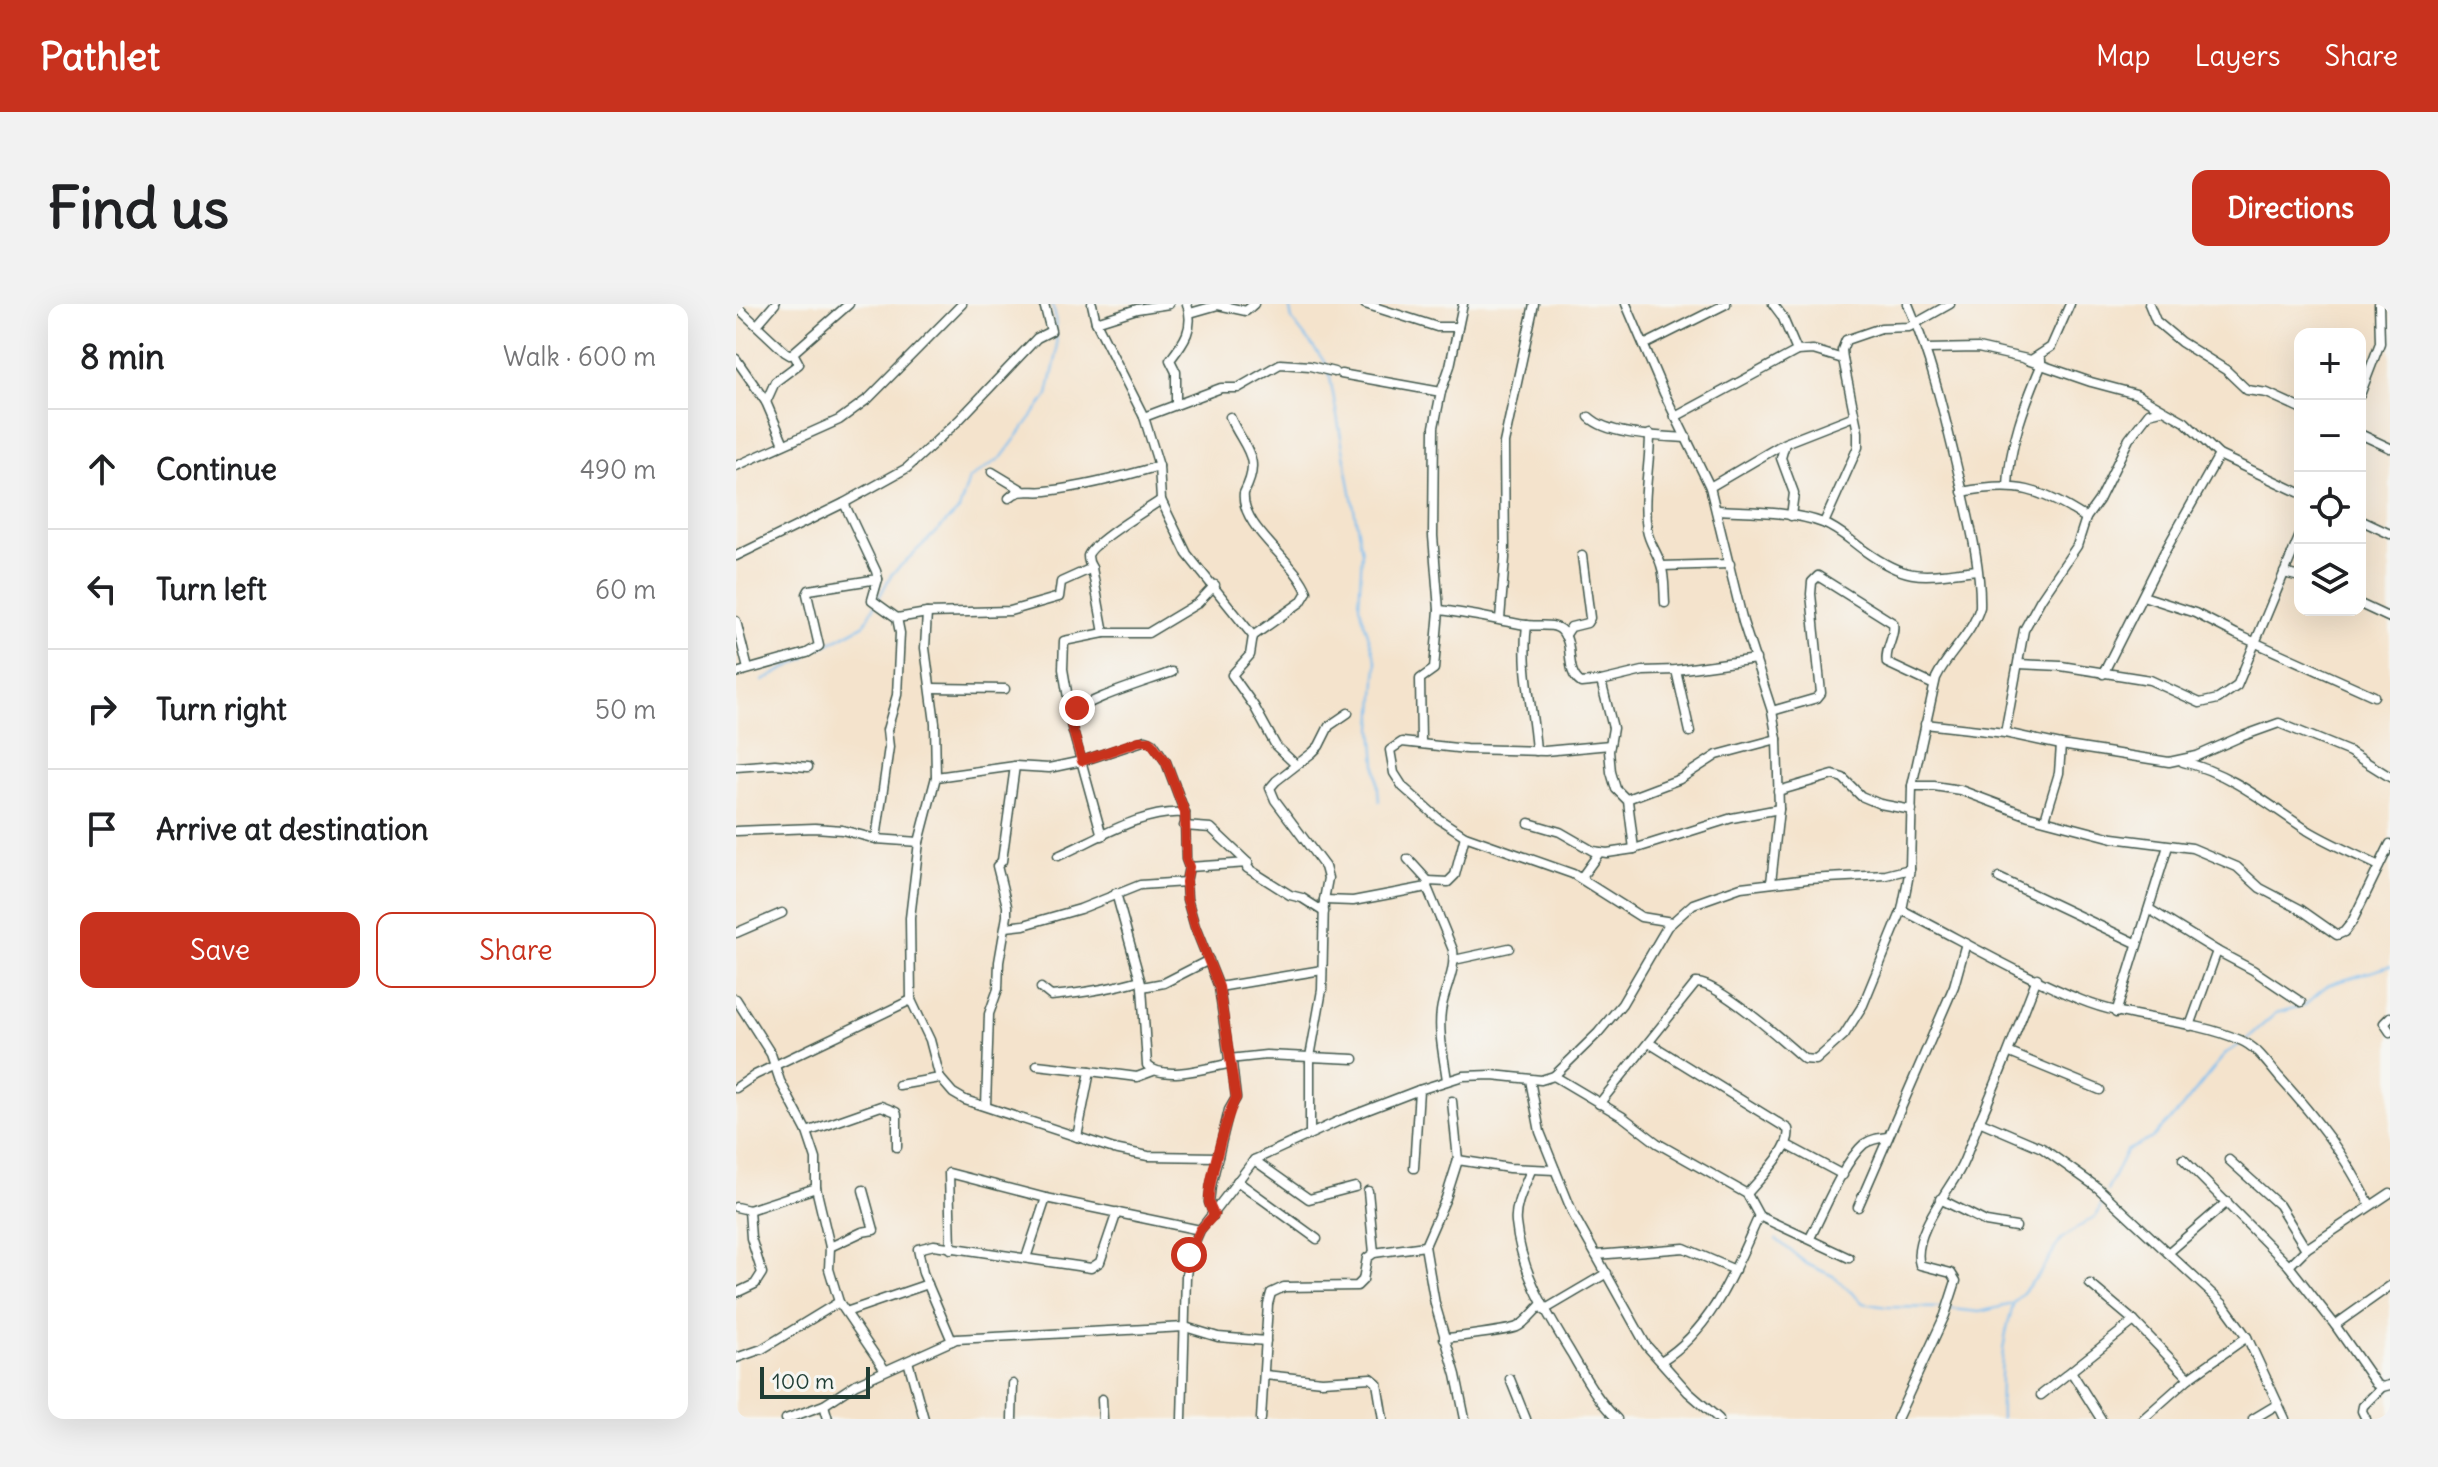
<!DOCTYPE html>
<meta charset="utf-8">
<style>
body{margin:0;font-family:Delius,sans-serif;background:#f2f2f2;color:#202124}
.controls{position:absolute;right:24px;top:24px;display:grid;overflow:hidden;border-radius:16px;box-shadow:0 8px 32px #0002}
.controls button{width:72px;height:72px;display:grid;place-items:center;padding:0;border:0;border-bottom:2px solid #e0e0e0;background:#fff;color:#202124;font:40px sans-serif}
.scale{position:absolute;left:24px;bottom:20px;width:110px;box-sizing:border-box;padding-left:8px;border:4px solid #1f3d34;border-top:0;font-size:22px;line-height:28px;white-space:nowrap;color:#1f3d34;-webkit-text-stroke:6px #f6f6f2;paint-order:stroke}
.stop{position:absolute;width:24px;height:24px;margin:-18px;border:6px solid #c8321e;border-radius:50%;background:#fff}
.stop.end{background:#c8321e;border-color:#fff;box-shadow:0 2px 8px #0008}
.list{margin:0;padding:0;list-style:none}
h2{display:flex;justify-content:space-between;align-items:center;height:104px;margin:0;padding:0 32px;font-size:34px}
h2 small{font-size:26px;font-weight:400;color:#757577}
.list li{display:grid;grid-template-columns:52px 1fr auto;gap:24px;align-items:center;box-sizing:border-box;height:120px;padding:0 32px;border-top:2px solid #e0e0e0}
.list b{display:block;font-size:30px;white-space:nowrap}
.list em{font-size:26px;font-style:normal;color:#757577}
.actions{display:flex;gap:16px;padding:24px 32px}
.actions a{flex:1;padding:18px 0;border:2px solid #c8321e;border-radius:16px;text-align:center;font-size:28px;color:#c8321e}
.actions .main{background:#c8321e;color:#fff}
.icon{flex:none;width:44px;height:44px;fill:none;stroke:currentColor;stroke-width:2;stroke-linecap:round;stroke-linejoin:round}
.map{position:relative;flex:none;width:1654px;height:1115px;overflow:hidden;border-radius:16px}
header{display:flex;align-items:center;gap:48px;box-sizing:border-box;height:112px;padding:0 40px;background:#c8321e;color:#fff}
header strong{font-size:38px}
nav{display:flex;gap:44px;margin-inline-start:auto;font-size:28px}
.intro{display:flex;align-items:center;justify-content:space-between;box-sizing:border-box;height:192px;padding:0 48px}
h1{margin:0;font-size:56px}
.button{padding:20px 36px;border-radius:16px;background:#c8321e;color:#fff;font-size:28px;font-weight:700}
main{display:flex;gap:48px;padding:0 48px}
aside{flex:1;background:#fff;border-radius:16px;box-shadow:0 8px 32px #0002}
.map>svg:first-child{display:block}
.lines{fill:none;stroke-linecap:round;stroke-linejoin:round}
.stream{stroke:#7bbef1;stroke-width:2}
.street-casing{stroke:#3f564b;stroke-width:11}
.street{stroke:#fff;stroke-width:8}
.route{stroke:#c8321e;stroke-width:10}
</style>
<header>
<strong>Pathlet</strong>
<nav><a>Map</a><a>Layers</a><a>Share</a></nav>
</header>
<div class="intro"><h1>Find us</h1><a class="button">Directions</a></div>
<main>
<aside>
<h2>8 min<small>Walk · 600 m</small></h2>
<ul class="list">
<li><svg class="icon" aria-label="ahead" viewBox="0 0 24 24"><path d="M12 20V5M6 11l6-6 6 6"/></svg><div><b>Continue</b></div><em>490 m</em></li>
<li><svg class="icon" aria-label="left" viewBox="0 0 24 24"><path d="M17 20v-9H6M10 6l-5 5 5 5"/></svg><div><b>Turn left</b></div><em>60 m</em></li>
<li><svg class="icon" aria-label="right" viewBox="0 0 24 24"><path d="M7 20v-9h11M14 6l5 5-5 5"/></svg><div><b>Turn right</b></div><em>50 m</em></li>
<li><svg class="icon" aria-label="arrive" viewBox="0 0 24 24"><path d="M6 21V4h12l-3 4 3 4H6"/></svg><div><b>Arrive at destination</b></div></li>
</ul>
<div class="actions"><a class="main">Save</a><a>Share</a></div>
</aside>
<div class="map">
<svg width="1654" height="1115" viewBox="0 0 1654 1115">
<rect width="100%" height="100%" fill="#f6f6f2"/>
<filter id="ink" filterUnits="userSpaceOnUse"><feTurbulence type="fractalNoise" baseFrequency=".0125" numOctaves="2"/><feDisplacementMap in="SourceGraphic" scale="16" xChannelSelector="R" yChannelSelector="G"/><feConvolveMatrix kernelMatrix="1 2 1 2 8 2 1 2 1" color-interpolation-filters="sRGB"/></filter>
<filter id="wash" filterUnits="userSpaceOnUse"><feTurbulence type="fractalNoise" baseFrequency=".006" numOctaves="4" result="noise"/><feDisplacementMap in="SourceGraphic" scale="32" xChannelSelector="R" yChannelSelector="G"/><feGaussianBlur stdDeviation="1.8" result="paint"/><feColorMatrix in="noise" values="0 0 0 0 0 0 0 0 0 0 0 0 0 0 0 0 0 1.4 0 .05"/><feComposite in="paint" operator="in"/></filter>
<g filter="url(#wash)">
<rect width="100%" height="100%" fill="#f4e3cc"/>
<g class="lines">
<g class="stream">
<path d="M553,0l3,16 36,46"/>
<path d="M593,68l33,180 -3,53 18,58 -4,65 6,73"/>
<path d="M142,295l13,-24 68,-65 10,-31 33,-22 46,-62 9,-42 -2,-39 -4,-10"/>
<path d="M87,343l42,-23 10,-19"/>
<path d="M27,377l44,-24"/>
<path d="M1511,735l29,-26 29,-8 23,-20 62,-19"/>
<path d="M1371,887l19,-40 26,-13 29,-29 45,-56 13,-8"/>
<path d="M1040,935l31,25 26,12 30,27 23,4 59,1"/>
<path d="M1216,1005l27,3 34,-8 27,-31 21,-34 36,-24 7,-18"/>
<path d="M1265,1115c-1,-42 -1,-72 12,-113"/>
</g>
</g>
</g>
<g filter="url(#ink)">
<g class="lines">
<defs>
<g id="street">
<path d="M356,0l4,18 48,95 15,49 2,34 26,54 66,82 -3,19 -18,20 22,31 22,40 19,18"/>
<path d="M629,0l72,23h21"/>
<path d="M890,0l38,89 46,94 33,135 29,89 5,28 2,70 -8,74"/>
<path d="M1037,0l9,12 15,35"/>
<path d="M1413,0l7,17 25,21 45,28 21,20 20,3 33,15"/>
<path d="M0,2l49,46 5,3 3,-2 6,11 -24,18 -9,20"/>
<path d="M454,9l28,-8 28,6 8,-7"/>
<path d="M360,18l41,-13 32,-5"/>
<path d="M21,21l18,-21"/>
<path d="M908,41l82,-41"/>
<path d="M1191,45l51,-1 53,12 20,-13 19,-43"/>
<path d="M57,49l56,-49"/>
<path d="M0,55l30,43 18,42"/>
<path d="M1291,56l64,22 45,12 49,28 34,33 81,38"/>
<path d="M605,70l100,18"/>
<path d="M1624,91l20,-52 -1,-39"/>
<path d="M440,100v-32l-6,-12c14,-18 25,-32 17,-56"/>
<path d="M408,113l77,-29h17l42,-24 30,2 24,6"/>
<path d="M494,113c14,32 33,40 14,76 -4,34 51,67 63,99l-6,10 -48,34"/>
<path d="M853,113c20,19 70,19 98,21"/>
<path d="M939,113l122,-66 16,-1 30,9"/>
<path d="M914,130c0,32 -8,64 -3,96 2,13 10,22 14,35 4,11 3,26 4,38"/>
<path d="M1624,130l30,14"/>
<path d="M1049,140l-4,14 13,35 -3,23"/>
<path d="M0,162l103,-46 30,-22 93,-94"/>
<path d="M256,168l30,18"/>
<path d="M974,183l75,-44 69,-27"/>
<path d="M1272,183c1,-42 17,-83 33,-121v-6"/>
<path d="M1226,188c55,-11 78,-3 124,26"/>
<path d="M273,194c11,-11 23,-5 37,-7 38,-4 76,-14 113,-25"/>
<path d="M108,199l32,68 2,8 -6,21 25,18 3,15 -3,62 -10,35 2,17 -13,92"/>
<path d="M982,206c34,2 73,1 105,13 16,6 28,18 42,28 46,33 61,24 112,19"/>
<path d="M1624,216l30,14"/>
<path d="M1088,219l34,-76v-15l-15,-73 -1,-9 4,-10 35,-12 28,-1 41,-23"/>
<path d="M0,252l108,-53 63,-35 52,-48 78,-82 14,-7 -7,-27"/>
<path d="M926,262l68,-2"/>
<path d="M1548,269l16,4"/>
<path d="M1407,292l52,17 41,21 138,62"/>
<path d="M1624,300l30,14"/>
<path d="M703,306c29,3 57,10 87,15 10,2 28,-3 36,6 13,14 2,40 19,52l20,-2 42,-10 33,-1 80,-11"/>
<path d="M191,309l-2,35 10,75 1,54 -17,65 -9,76 1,82 19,40 10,38 13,15 12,7 149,49 34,7 70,1"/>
<path d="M161,314l30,-5 83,-2 49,-14 2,-15 31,-14"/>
<path d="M764,315l5,-61 -1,-115 30,-139"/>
<path d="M0,317l12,48"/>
<path d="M791,321c-6,47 6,80 9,126"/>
<path d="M368,329l-12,-65c-2,-3 -4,-9 -4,-12 2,-12 60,-47 73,-56"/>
<path d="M829,332l6,-9 16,-4 3,-5 -8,-62"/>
<path d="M1283,360l42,2 89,14 50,23 18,-4 19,-13 63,-151"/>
<path d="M940,366l14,62"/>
<path d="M0,369l71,-20 12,-7 -12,-52 2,-4 69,-11"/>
<path d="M1367,370l61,-121 55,-98"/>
<path d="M865,377l12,47 -4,23 2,21 5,17 12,12 6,48"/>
<path d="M195,384l74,1"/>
<path d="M1036,407l45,-13 4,-5 -10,-99 1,-12 6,-6 75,47c3,14 -9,26 -6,40l47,22"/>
<path d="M335,411l-8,-46 1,-28 40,-8h44l50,-30 17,-18"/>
<path d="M1189,420l80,9 56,12 108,17 28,-6 43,-19 39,-14 71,29 40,25"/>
<path d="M1269,429l19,-103 17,-31 36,-53 9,-28 13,-18 30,-61 20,-26 12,-3"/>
<path d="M685,438l-1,-63 14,-10 5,-59 -6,-74 1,-109 7,-35 9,-26 13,-62"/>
<path d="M874,441l-65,6 -79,-2 -64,-7 -12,8 4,23 9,14 36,32 26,17 108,38 68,43 31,5"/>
<path d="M1447,458c48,11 84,42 124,68 23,14 48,24 72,36"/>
<path d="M0,463l39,-3 33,3"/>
<path d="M200,473l79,-11 34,2 33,-7 64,-21 7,3 13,19 19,51 1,46 3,8 -3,15 1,17 8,28 24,60 10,72 3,4 4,35 -7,12 -18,76 -2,16 5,13"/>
<path d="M1176,482h22l26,4 69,26 84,22 79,10 45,19 23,21 40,21 37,26 7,-3 8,-10 38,-78"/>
<path d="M1042,487l55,-16 10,3 18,18 19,8 32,6"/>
<path d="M891,495l53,-20 37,-24 60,-16"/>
<path d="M1309,515l14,-46 2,-28"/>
<path d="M793,519l31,9 33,19 14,2 27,-4 98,-31 47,-9"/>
<path d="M448,522l27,2 37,35"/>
<path d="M0,527l79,-3 27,2 34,9 43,3"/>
<path d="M366,532l-33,-119c15,-18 77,-35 103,-45"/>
<path d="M322,552c39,-17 85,-47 127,-43"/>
<path d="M672,555l20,22"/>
<path d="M453,563l59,-4 -1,5 43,27 12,3 22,14"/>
<path d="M845,574l18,-25"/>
<path d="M1263,574l137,65"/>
<path d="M691,583l26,63c3,23 -9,39 -12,61 -3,22 3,47 6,69"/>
<path d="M380,589l26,94 5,78c16,17 64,2 85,-2"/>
<path d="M588,596l29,1 74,-14 1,-6 20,1 7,-7 10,-39"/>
<path d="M1413,605l68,42 36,19 48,32"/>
<path d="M1166,606c59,30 118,65 179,90 51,21 108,18 159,40 17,7 27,23 39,37 36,40 67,79 91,128"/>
<path d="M270,623l18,-2 56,-16 60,-24 46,-3"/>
<path d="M0,629l46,-20"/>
<path d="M718,656l55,-12"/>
<path d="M406,683l22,-4 45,-23"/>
<path d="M483,683l103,-17"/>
<path d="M305,684l10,8c31,-3 59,-7 89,-16"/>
<path d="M0,695l35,55 9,27 27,51 9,27v29l14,59 -1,22 10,33 46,68"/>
<path d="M1380,709l52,-167"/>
<path d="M1654,713l-6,6 6,9"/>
<path d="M1454,722l27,-75"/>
<path d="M913,739l139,86c5,19 -29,50 -41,65"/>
<path d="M1274,749l90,37"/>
<path d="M493,755l37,-4 88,4"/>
<path d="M301,761l53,6 -13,66"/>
<path d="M354,767l47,6 16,-6"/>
<path d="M818,772l69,41 34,26 90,51 12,22 90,42"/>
<path d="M794,776l10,52 33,82 73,131 42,47 31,27"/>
<path d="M163,781l41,-7"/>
<path d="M0,784l19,-13 156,-75"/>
<path d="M716,797l6,59"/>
<path d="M863,800l97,-121c20,-2 90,60 108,76l12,1 28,-25 19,-30 39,-95 8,-41 2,-83 24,-108c12,-25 36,-43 44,-71 1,-42 -11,-86 -20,-127 -15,-62 -27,-117 -52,-176"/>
<path d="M250,802l3,-92 9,-25 1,-27 8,-46v-10l-10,-40 5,-5 13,-95"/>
<path d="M1243,817l63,27 56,40 125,116 24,33 38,82"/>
<path d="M71,828l74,-26 15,6 1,3v32"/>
<path d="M574,829v-76l12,-67 2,-90 4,-22 -3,-11 -50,-67 -5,-12 6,-7 36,-28 7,-7 10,-20 19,-13"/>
<path d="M1051,841l56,30"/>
<path d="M1447,855l106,107 46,59 41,59 6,3 8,-2"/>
<path d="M518,856l55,39 46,-12"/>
<path d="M1493,856l50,45 27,44"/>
<path d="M678,864l5,-78"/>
<path d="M795,866c-6,16 -17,35 -15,53 5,49 30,89 55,130 14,24 26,47 46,66"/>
<path d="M501,877l80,58"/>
<path d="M632,887l6,62"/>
<path d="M1204,895l46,23 30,5"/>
<path d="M0,903l13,3 67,-22"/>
<path d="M1122,903l96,-221 12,-43"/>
<path d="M1074,934c13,-25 34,-77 54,-94 7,-5 15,-6 24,-7"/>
<path d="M94,943l32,-15 12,-2 -11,-40"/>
<path d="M215,945l-2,-76 97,25 154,32"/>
<path d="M1432,949l59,-51"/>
<path d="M860,951l88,-7 51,22"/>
<path d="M290,954l20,-60"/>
<path d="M1553,962l17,-17 84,-56"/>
<path d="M1354,980l44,37 55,57"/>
<path d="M0,989l19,-9 7,-11 -11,-35 -2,-28"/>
<path d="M808,1006l63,-37"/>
<path d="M110,1008l82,-28"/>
<path d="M1599,1021l55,-39"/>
<path d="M708,1034c8,0 67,-8 73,-11 9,-4 17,-16 24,-22"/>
<path d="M216,1037l-29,-68 -5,-24 16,-4 157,23 9,-6 17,-50"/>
<path d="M0,1054l26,-9 77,-47"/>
<path d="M172,1057l16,58"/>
<path d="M925,1057c52,-32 74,-92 98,-145"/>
<path d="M1336,1069l29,46"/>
<path d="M529,1071l57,6 49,-3 6,5 6,36"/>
<path d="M774,1075l16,40"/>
<path d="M1305,1091l93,-74"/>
<path d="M366,1095l1,20"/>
<path d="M88,1101l4,14"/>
<path d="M50,1115l38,-14 32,-21 100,-45 229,-12 33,10 48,4"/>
<path d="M276,1115l1,-35"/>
<path d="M446,1115l4,-143 3,-21 11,-25 54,-70 87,-40 78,-30 44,-14 29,-1 49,5 13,-4 44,-43 24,-29 45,-77 26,-23 48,-17 67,-8 78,-4 24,-6"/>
<path d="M525,1115l7,-115 3,-11 13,-6 73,-1 6,-6 4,-22 7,-5 51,-7"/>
<path d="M729,1115l-9,-44 -21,-71 -10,-58 21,-48 12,-38 51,8 46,2"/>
<path d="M1161,1115l48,-104 11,-34 -5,-8 -31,-8c-9,-28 26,-71 39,-94 9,-16 13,-34 21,-51 21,-47 38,-94 57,-142"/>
<path d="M1407,1115l46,-41 58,-41"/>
<path d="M1517,1115l25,-15"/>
<path d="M1630,1115l-4,-8 1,-5 19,-19"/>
</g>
</defs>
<use href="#street" class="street-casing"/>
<use href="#street" class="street"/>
</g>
</g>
<g class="lines" filter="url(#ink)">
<path class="route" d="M341,404l-8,9 13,44 57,-20h11l16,21 19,51 1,46 3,8 -3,15 1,17 8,28 24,60 17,111c-9,16 -29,88 -27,105 1,4 3,8 5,12l-14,15 -11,25"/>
</g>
</svg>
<div class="controls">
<button>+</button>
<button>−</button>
<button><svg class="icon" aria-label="locate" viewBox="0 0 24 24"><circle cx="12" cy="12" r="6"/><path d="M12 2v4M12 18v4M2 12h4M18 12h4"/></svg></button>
<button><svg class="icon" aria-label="layers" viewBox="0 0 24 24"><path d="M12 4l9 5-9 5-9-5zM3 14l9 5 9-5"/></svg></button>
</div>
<div class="scale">100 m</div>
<div class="stop" style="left:453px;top:951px"></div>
<div class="stop end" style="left:341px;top:404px"></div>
</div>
</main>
